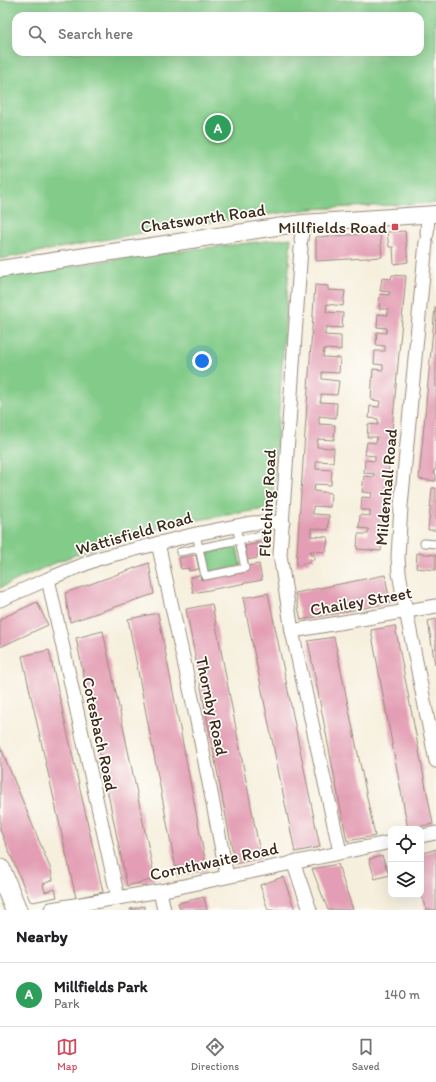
<!DOCTYPE html>
<style>
body{margin:0;font-family:Itim,sans-serif;background:#f2f2f2;color:#202124}
.controls{position:absolute;right:12px;bottom:12px;display:grid;overflow:hidden;border-radius:8px;box-shadow:0 4px 16px #0002}
.controls button{width:36px;height:36px;display:grid;place-items:center;padding:0;border:0;border-bottom:1px solid #e0e0e0;background:#fff;color:#202124;font:20px sans-serif}
.you{position:absolute;left:202px;top:361px;width:14px;height:14px;margin:-10px;border:3px solid #fff;border-radius:50%;background:#1a73e8;box-shadow:0 0 0 6px #1a73e833}
.badge{display:grid;place-items:center;width:26px;height:26px;border-radius:50%;background:#d1495b;color:#fff;font-size:13px;font-weight:700}
.pin{position:absolute;translate:-50% -50%;border:2px solid #fff;box-shadow:0 1px 4px #0006}
.list{margin:0;padding:0;list-style:none}
h2{display:flex;justify-content:space-between;align-items:center;height:52px;margin:0;padding:0 16px;font-size:17px}
h2 small{font-size:13px;font-weight:400;color:#757577}
.list li{display:grid;grid-template-columns:26px 1fr auto;gap:12px;align-items:center;box-sizing:border-box;height:64px;padding:0 16px;border-top:1px solid #e0e0e0}
.list b{display:block;font-size:15px;white-space:nowrap}
.list p{margin:0;font-size:13px;white-space:nowrap;color:#757577}
.list em{font-size:13px;font-style:normal;color:#757577}
.icon{flex:none;width:22px;height:22px;fill:none;stroke:currentColor;stroke-width:2;stroke-linecap:round;stroke-linejoin:round}
.map{position:relative;flex:none;width:436px;height:910px;overflow:hidden}
.search{position:absolute;background:#fff;box-shadow:0 4px 16px #0002;left:12px;right:12px;top:12px;height:44px;display:flex;align-items:center;gap:10px;box-sizing:border-box;padding:0 14px;border-radius:12px;color:#757577;font-size:15px}
.sheet{height:116px;background:#fff}
nav{display:flex;justify-content:space-around;align-items:center;box-sizing:border-box;height:56px;border-top:1px solid #e0e0e0;background:#fff;font-size:11px;color:#757577}
nav a{display:grid;justify-items:center;gap:2px}
nav .on{color:#d1495b}
.map>svg:first-child{display:block}
.green{fill:#82cb88;stroke:#5e7a53;fill-rule:evenodd}
.building{fill:#e39db4}
.lines{fill:none;stroke-linecap:round;stroke-linejoin:round}
.service-casing{stroke:#988c7e;stroke-width:9}
.minor-casing{stroke:#988c7e;stroke-width:15}
.tertiary-casing{stroke:#988c7e;stroke-width:18}
.primary-casing{stroke:#988c7e;stroke-width:23}
.service{stroke:#fff;stroke-width:7}
.minor{stroke:#fff;stroke-width:13}
.tertiary{stroke:#fff;stroke-width:16}
.primary{stroke:#fff;stroke-width:21}
.poi-dot{fill:#d1495b;stroke:#fdfcf7;stroke-width:1.5}
.labels{text-anchor:middle;dominant-baseline:central;stroke-width:3.5;stroke-linejoin:round;paint-order:stroke}
.street-label{font-size:17px;fill:#3b2a1e;stroke:#fdfcf7}
.poi-label{font-size:17px;fill:#3b2a1e;stroke:#fdfcf7;text-anchor:end}
</style>
<div class="map">
<svg width="436" height="910" viewBox="0 0 436 910">
<rect width="100%" height="100%" fill="#fdfcf7"/>
<filter id="ink" filterUnits="userSpaceOnUse"><feTurbulence type="fractalNoise" baseFrequency=".025" numOctaves="2"/><feDisplacementMap in="SourceGraphic" scale="8" xChannelSelector="R" yChannelSelector="G"/><feConvolveMatrix kernelMatrix="1 2 1 2 8 2 1 2 1" color-interpolation-filters="sRGB"/></filter>
<filter id="wash" filterUnits="userSpaceOnUse"><feTurbulence type="fractalNoise" baseFrequency=".012" numOctaves="4" result="noise"/><feDisplacementMap in="SourceGraphic" scale="16" xChannelSelector="R" yChannelSelector="G"/><feGaussianBlur stdDeviation="0.9" result="paint"/><feColorMatrix in="noise" values="0 0 0 0 0 0 0 0 0 0 0 0 0 0 0 0 0 1.4 0 .05"/><feComposite in="paint" operator="in"/></filter>
<g filter="url(#wash)">
<rect width="100%" height="100%" fill="#f6efdd"/>
<g class="green">
<path d="M0,0h436v203l-125,6 -137,18 -174,32zM16,16h404v36h-404z"/>
<path d="M291,238l-19,270c-40,6 -80,12 -119,22 -53,14 -104,34 -153,58v-311l145,-22z"/>
<path d="M237,547l4,19 -33,6 -4,-18z"/>
</g>
<g id="blocks">
<g class="building">
<path d="M405,231l3,31 -14,2 -1,-17h-4l-2,-15z"/>
<path d="M380,233l2,24 -66,4v-24z"/>
<path d="M392,275l14,1 -25,275 -24,-2 1,-15h10l1,-5 -10,-1 1,-13 10,1v-6h-9l1,-13 9,1 1,-5 -10,-1 2,-16 10,1v-3l-10,-1 1,-13 10,1v-5l-10,-1 2,-13 9,1 1,-6h-10l1,-13 10,1v-6l-9,-1 1,-12 9,1 1,-6 -9,-1 2,-31 10,1v-5l-9,-1 1,-13h10v-5l-9,-1 1,-13 9,1 1,-5 -10,-1 1,-13 10,1v-6h-9l1,-15 9,1 1,-3 -10,-1 2,-13 9,1z"/>
<path d="M315,285l13,1v4l17,1 -2,15 -16,-2 -1,8 17,1 -1,15 -16,-1 -1,4v4l16,1v14l-17,-1 -1,8 17,1 -1,15 -17,-1v7l17,2 -2,14 -16,-1v4l-1,4 17,1 -1,15 -17,-2v8l16,1 -1,15 -16,-1 -1,4v4l17,1 -1,14 -17,-1v8l16,1 -1,15 -16,-1 -1,7 17,2 -1,14 -17,-1v8l16,1 -1,15 -17,-2v8l17,1 -2,15 -16,-1v4h4v5l-4,-1 -1,4h-5v1l-8,2z"/>
<path d="M435,307h1v162h-1l-1,5h2v7l-17,-2z"/>
<path d="M432,488h4v42h-8z"/>
<path d="M262,542l2,11 -7,2v3l-10,2 -2,-14z"/>
<path d="M417,553l19,2v15l-20,-2z"/>
<path d="M196,555l3,14 -10,2v-3l-8,1 -2,-11z"/>
<path d="M149,563l5,31 -84,28 -5,-29z"/>
<path d="M259,564l3,16 -69,13 -3,-16 10,-2 1,5 48,-10 -1,-4z"/>
<path d="M385,575l5,28 -89,17 -6,-27z"/>
<path d="M268,593l52,254 -25,5 -52,-254z"/>
<path d="M37,602l11,23 -48,22v-28z"/>
<path d="M212,604l49,254 -26,6 -49,-255z"/>
<path d="M158,613l49,257 -30,5 -49,-256z"/>
<path d="M436,619v46h-1l-7,-44z"/>
<path d="M395,626l38,198 -25,5 -37,-199z"/>
<path d="M103,631l52,248 -28,7 -51,-248z"/>
<path d="M334,637l41,199 -28,5 -39,-200z"/>
<path d="M49,650l54,242 -27,6 -54,-242z"/>
<path d="M0,746l51,124 2,10 -10,4 2,8 10,-3 2,8 -24,5 -3,-1 -30,-71z"/>
<path d="M436,849v61h-10l-5,-16v-40z"/>
<path d="M382,856l7,19 -14,4 -6,-20z"/>
<path d="M338,864l4,13 11,33h-25l-16,-41z"/>
<path d="M283,877l12,33h-27l-8,-25z"/>
<path d="M204,897l3,13h-27l-2,-7z"/>
<path d="M144,906l1,4h-15v-1z"/>
</g>
</g>
</g>
<g filter="url(#ink)">
<use href="#blocks" fill-opacity="0" stroke="#988c7e" stroke-width="1"/>
<g class="lines">
<defs>
<g id="service">
<path d="M196,534l9,42 40,-8 -9,-42"/>
<path d="M424,543l12,1"/>
<path d="M180,552l78,-16"/>
</g>
<g id="minor">
<path d="M427,234l1,-20"/>
<path d="M301,240l2,-17"/>
<path d="M426,242l-25,264 -3,51 1,16 7,38 30,150"/>
<path d="M301,248l-21,307 12,76 48,221"/>
<path d="M158,543l39,178 30,155"/>
<path d="M48,579l70,319"/>
<path d="M0,600l48,-21 52,-21 96,-24 55,-11 32,-1"/>
<path d="M292,631l144,-25"/>
<path d="M421,836l15,-3"/>
<path d="M293,862l17,48"/>
<path d="M160,891l4,19"/>
<path d="M51,909l109,-18 231,-49"/>
</g>
<path id="tertiary" d="M0,269l303,-46 133,-9"/>
<path id="primary" d="M0,870l16,40"/>
</defs>
<use href="#service" class="service-casing"/>
<use href="#minor" class="minor-casing"/>
<use href="#tertiary" class="tertiary-casing"/>
<use href="#primary" class="primary-casing"/>
<use href="#service" class="service"/>
<use href="#minor" class="minor"/>
<use href="#tertiary" class="tertiary"/>
<use href="#primary" class="primary"/>
</g>
</g>
<rect class="poi-dot" x="391" y="223" width="8" height="8" rx="2"/>
<g class="labels">
<g class="street-label">
<text transform="translate(203 218) rotate(-8)">Chatsworth Road</text>
<text transform="translate(386 487) rotate(-85)">Mildenhall Road</text>
<text transform="translate(267 503) rotate(-87)">Fletching Road</text>
<text transform="translate(134 533) rotate(-16)">Wattisfield Road</text>
<text transform="translate(361 601) rotate(-10)">Chailey Street</text>
<text transform="translate(212 706) rotate(78)">Thornby Road</text>
<text transform="translate(100 734) rotate(78)">Cotesbach Road</text>
<text transform="translate(214 861) rotate(-12)">Cornthwaite Road</text>
</g>
<g class="poi-label">
<text x="387" y="227">Millfields Road</text>
</g>
</g>
</svg>
<div class="controls">
<button><svg class="icon" aria-label="locate" viewBox="0 0 24 24"><circle cx="12" cy="12" r="6"/><path d="M12 2v4M12 18v4M2 12h4M18 12h4"/></svg></button>
<button><svg class="icon" aria-label="layers" viewBox="0 0 24 24"><path d="M12 4l9 5-9 5-9-5zM3 14l9 5 9-5"/></svg></button>
</div>
<div class="you"></div>
<div class="pin badge" style="left:218px;top:128px;background:#2e9e5b">A</div>
<div class="search"><svg class="icon" aria-label="search" viewBox="0 0 24 24"><circle cx="10" cy="10" r="6"/><path d="M15 15l6 6"/></svg>Search here</div>
</div>
<section class="sheet">
<h2>Nearby<small></small></h2>
<ul class="list">
<li><span class="badge" style="background:#2e9e5b">A</span><div><b>Millfields Park</b><p>Park</p></div><em>140 m</em></li>
</ul>
</section>
<nav>
<a class="on"><svg class="icon" aria-label="map" viewBox="0 0 24 24"><path d="M3 6l6-2 6 2 6-2v14l-6 2-6-2-6 2zM9 4v14M15 6v14"/></svg>Map</a>
<a><svg class="icon" aria-label="directions" viewBox="0 0 24 24"><path d="M12 3l9 9-9 9-9-9zM9 14v-3h6M13 9l2 2-2 2"/></svg>Directions</a>
<a><svg class="icon" aria-label="saved" viewBox="0 0 24 24"><path d="M7 4h10v16l-5-4-5 4z"/></svg>Saved</a>
</nav>
